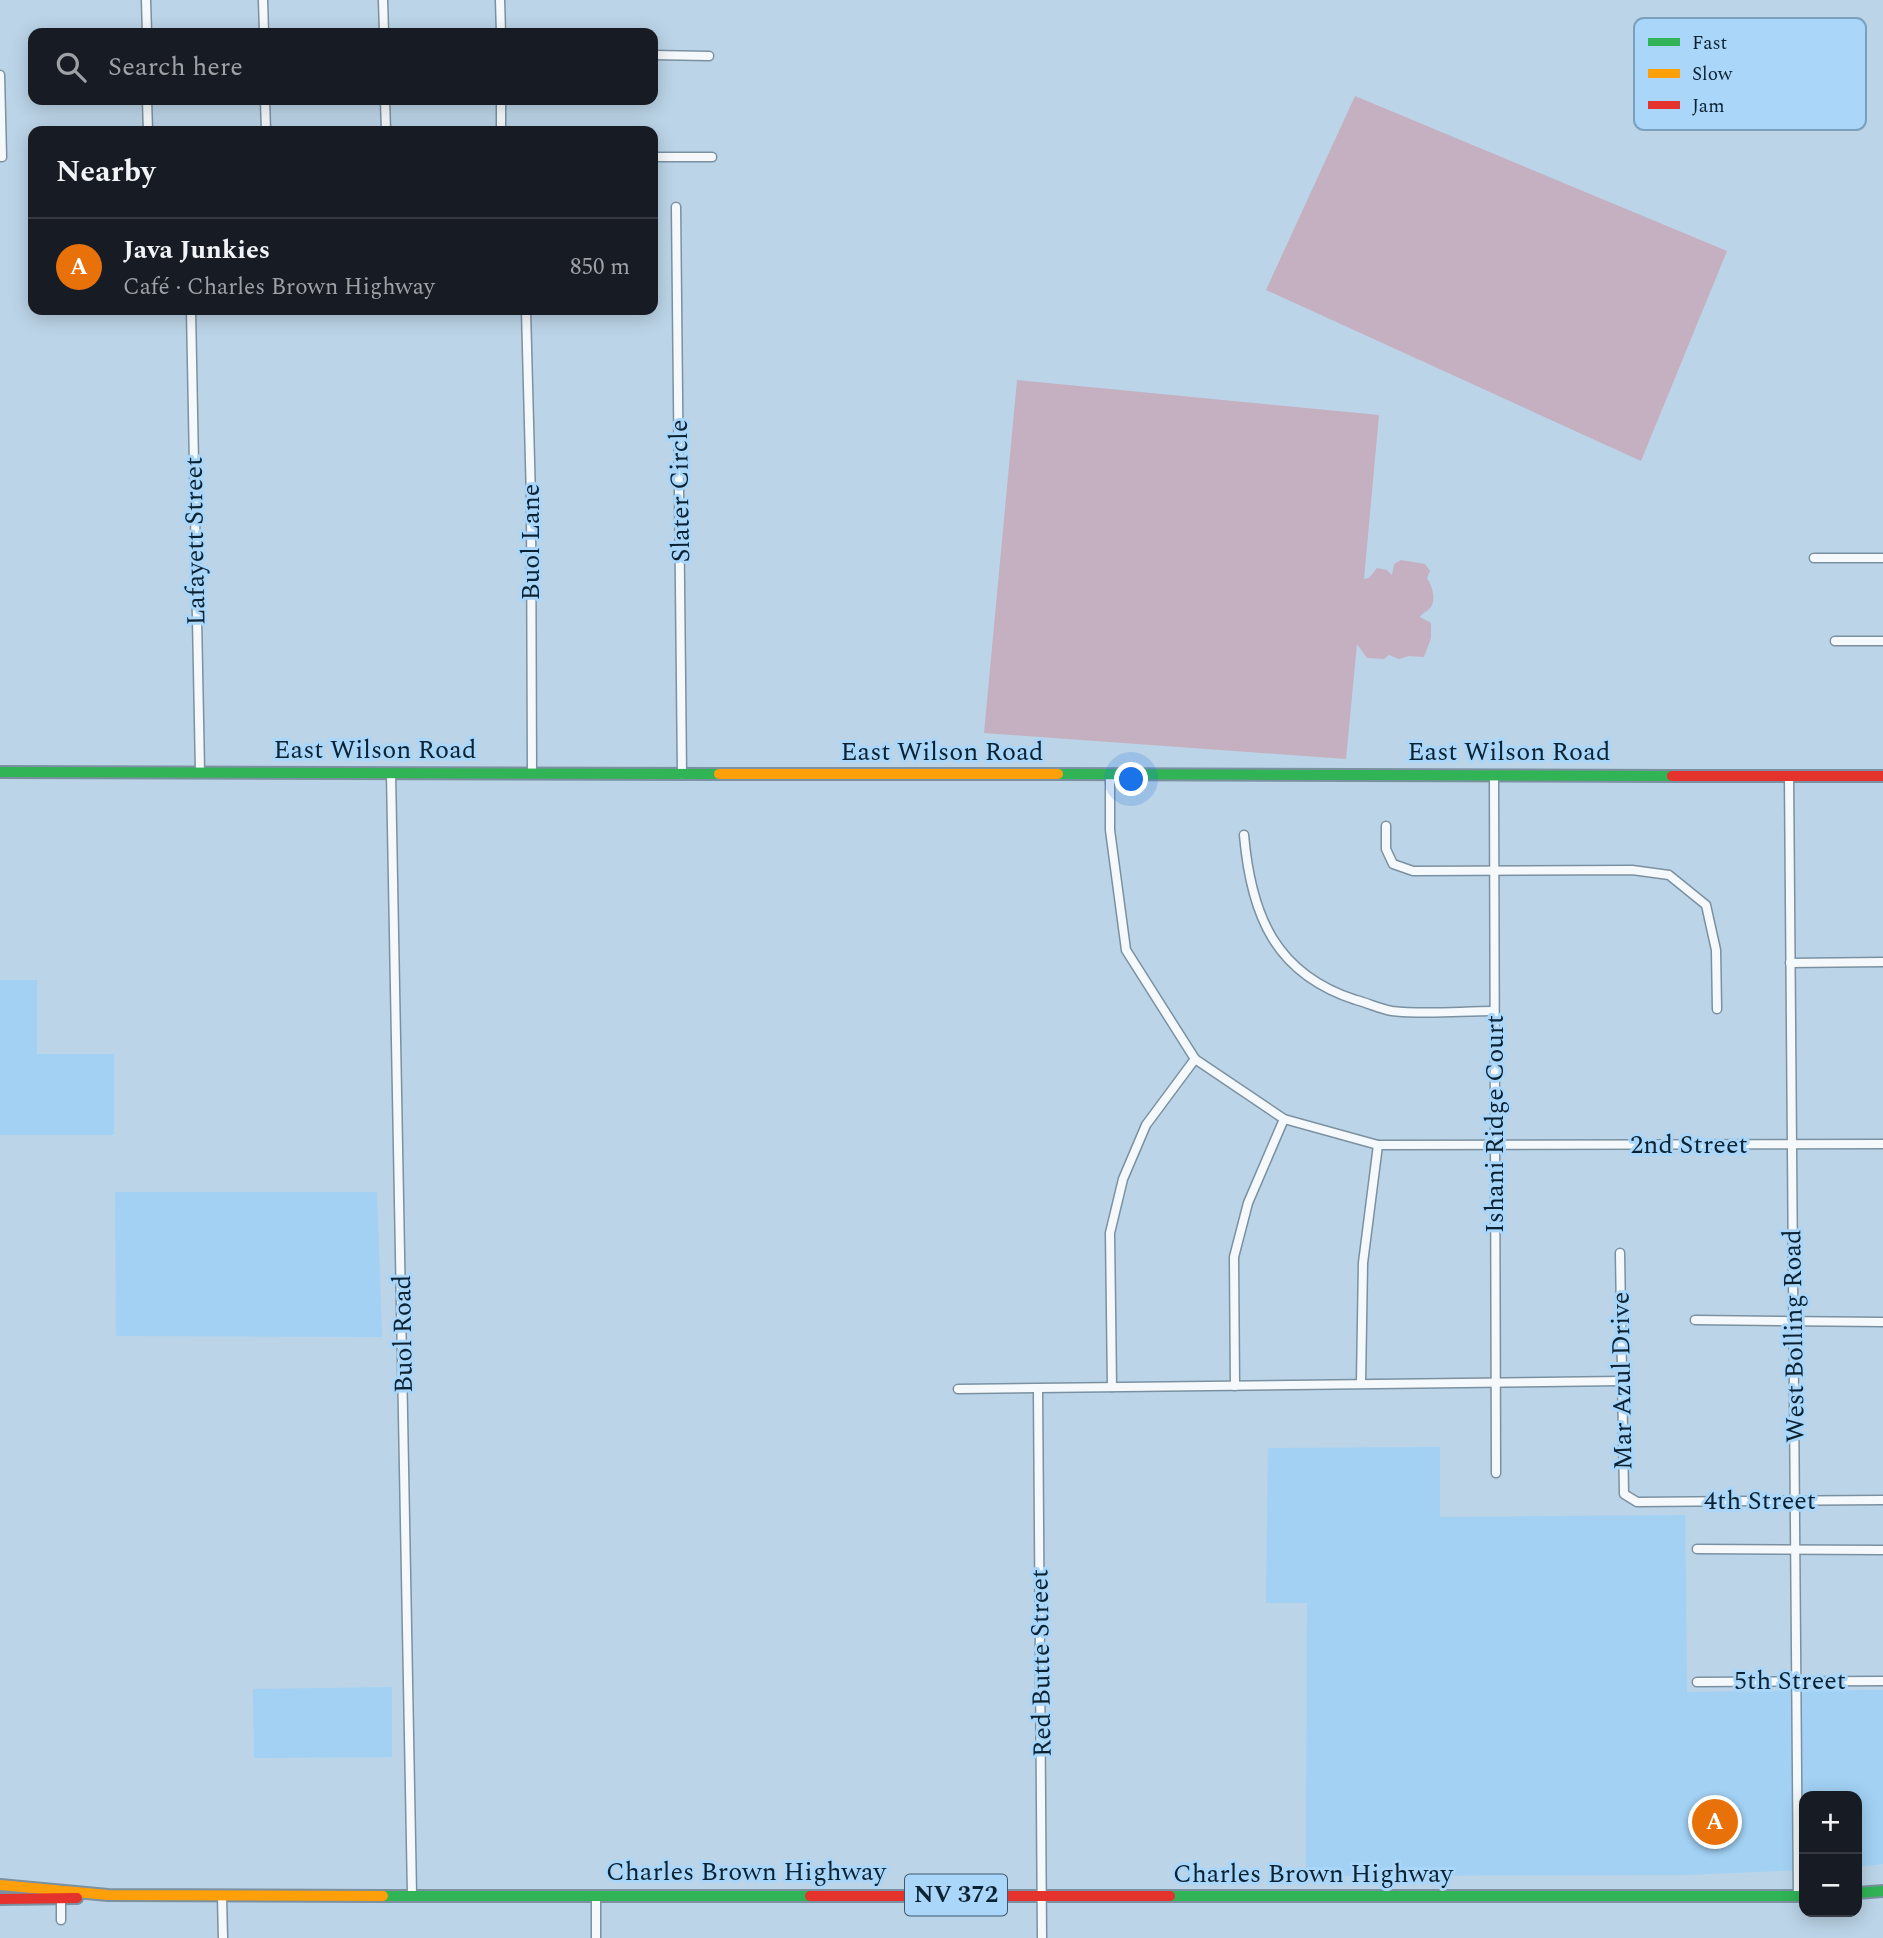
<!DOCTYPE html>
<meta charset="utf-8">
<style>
body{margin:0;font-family:Spectral,serif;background:#20242c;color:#f1f3f6}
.controls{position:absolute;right:21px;bottom:21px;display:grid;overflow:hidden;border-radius:14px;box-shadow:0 4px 18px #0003}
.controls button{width:63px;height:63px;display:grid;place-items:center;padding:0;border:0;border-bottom:2px solid #363941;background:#171b24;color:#f1f3f6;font:35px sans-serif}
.you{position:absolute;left:1132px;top:780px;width:24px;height:24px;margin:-18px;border:5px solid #fff;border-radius:50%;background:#1a73e8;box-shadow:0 0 0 10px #1a73e833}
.badge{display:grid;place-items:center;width:46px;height:46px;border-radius:50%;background:#0f766e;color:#fff;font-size:23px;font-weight:700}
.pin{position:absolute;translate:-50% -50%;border:4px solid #fff;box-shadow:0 2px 7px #0006}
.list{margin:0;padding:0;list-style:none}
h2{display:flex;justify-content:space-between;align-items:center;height:91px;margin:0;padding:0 28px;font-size:30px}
h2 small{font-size:23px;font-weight:400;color:#9ea1a6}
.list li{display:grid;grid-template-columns:46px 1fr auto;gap:21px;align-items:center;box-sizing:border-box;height:98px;padding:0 28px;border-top:2px solid #363941}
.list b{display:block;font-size:26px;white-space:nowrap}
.list p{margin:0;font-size:23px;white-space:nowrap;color:#9ea1a6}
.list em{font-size:23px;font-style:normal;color:#9ea1a6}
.icon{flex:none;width:38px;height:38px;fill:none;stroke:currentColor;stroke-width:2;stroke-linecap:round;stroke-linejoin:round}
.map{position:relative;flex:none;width:1883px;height:1938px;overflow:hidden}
.search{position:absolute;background:#171b24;box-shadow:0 4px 18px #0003;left:28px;top:28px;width:630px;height:77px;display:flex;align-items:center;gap:18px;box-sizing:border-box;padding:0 24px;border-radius:14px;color:#9ea1a6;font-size:26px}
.panel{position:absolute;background:#171b24;box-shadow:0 4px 18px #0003;left:28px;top:126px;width:630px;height:189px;border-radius:14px}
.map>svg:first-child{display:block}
.built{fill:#a2d1f4}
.green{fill:#c5b0c1}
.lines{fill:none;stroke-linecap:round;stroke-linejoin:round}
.street-casing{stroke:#7b91a1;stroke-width:11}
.fast-casing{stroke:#7b91a1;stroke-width:14}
.slow-casing{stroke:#7b91a1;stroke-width:14}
.jam-casing{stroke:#7b91a1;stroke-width:14}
.street{stroke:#f5f9fb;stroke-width:8}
.fast{stroke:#30b455;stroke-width:10}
.slow{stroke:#ff9f0a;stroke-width:10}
.jam{stroke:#e5322d;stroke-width:10}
.labels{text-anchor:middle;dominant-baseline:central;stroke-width:6;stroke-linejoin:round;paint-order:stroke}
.shield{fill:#a9d6f9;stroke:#3a586e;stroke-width:2}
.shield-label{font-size:24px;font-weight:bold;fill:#0b2232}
.street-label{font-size:26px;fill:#0b2232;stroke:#a9d6f9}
.key{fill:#a9d6f9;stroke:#7aa0bd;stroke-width:2}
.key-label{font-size:19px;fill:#0b2232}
</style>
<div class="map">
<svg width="1883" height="1938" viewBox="0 0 1883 1938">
<rect width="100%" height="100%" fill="#bbd4e7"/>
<g class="built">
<path d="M0,980h37v74h77v81h-114z"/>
<path d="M115,1192h262l5,145 -266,-1z"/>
<path d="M1440,1447v70l245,-2 2,177 196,-2v174l-26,3v-71h-53v74l-119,5 -379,1 1,-273h-41l2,-155z"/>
<path d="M392,1687v70l-138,1 -1,-69z"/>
</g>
<g class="green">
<path d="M1355,96l372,155 -86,210 -375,-171z"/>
<path d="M1017,380l362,35 -15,164 5,-1 8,-10 10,2 5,5 2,-11 7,-4 24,4 5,7 -3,7c5,8 11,24 1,32 -2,2 -6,3 -8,7l11,6v15l-7,19 -15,-1 -10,3 -10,-4 -5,4 -17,-1 -10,-14 -11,115 -362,-26z"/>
</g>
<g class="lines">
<defs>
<g id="street">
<path d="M146,0l1,33"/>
<path d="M263,0l1,33"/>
<path d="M383,0l1,33"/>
<path d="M500,0l1,33"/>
<path d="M653,55l56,1"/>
<path d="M0,75l2,82"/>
<path d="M147,100l1,31"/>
<path d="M265,100l1,31"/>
<path d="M385,100l1,31"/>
<path d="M501,100v31"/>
<path d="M653,157h59"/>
<path d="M676,207l6,568"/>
<path d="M191,310l9,462"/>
<path d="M526,310l5,189 1,275"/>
<path d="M1814,558h69"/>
<path d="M1835,641h48"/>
<path d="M391,773l21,1122"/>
<path d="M1110,775v55l16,120 69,109 89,60 94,26 505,-1"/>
<path d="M1494,775l2,698"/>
<path d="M1789,775l9,1121"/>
<path d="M1386,826v23l7,15 20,7 219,-1 37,5 37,30 10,45 1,59"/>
<path d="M1244,835c7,80 31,139 112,165 12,3 24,9 36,11 33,4 69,0 102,0"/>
<path d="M1790,963l93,-1"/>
<path d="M1620,1253l4,241 13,8 246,-2"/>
<path d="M1695,1320l188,2"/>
<path d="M1361,1382l2,-119 15,-118"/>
<path d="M1235,1386l-1,-129 14,-54 36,-84"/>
<path d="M1112,1387l-2,-154 13,-54 23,-54 49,-66"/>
<path d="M958,1389l664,-8"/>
<path d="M1038,1389l4,549"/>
<path d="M1697,1549l186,1"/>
<path d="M1697,1682l186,-1"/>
<path d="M61,1895v25"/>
<path d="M596,1895v43"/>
<path d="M222,1896l1,42"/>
</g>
<g id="fast">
<path d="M0,772l719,2"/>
<path d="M1058,774l614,2"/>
<path d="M1857,1893l26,-2"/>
<path d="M383,1896h427"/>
<path d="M1170,1896h634"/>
</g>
<g id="slow">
<path d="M719,774h339"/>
<path d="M0,1885l108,10 275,1"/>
</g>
<g id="jam">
<path d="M1672,776h211"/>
<path d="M810,1896h360"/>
<path d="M0,1899l77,-1"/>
</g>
</defs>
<use href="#street" class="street-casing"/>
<use href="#fast" class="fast-casing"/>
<use href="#slow" class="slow-casing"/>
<use href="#jam" class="jam-casing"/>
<use href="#street" class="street"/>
<use href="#fast" class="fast"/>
<use href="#slow" class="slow"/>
<use href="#jam" class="jam"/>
</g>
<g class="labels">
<rect class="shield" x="905" y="1874.5" width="102" height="41" rx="5"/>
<g class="shield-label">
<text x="956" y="1895">NV 372</text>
</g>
<g class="street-label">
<text transform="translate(680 491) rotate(-91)">Slater Circle</text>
<text transform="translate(195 541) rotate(-91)">Lafayett Street</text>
<text transform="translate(531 542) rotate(-90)">Buol Lane</text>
<text x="375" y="750">East Wilson Road</text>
<text x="942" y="752">East Wilson Road</text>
<text x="1509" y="752">East Wilson Road</text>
<text transform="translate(1495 1124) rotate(-90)">Ishani Ridge Court</text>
<text x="1689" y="1145">2nd Street</text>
<text transform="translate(403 1334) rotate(-91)">Buol Road</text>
<text transform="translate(1794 1336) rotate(-91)">West Bolling Road</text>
<text transform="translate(1622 1381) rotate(-91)">Mar Azul Drive</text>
<text x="1760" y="1501">4th Street</text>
<text transform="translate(1041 1663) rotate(-91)">Red Butte Street</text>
<text x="1790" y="1681">5th Street</text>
<text x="746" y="1872">Charles Brown Highway</text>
<text x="1313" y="1874">Charles Brown Highway</text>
</g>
</g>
<rect x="1634" y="18" width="232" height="112" rx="10" class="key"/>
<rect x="1648" y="38" width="32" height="8" fill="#30b455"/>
<rect x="1648" y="69" width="32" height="9" fill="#ff9f0a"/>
<rect x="1648" y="101" width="32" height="8" fill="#e5322d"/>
<g class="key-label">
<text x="1692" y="49">Fast</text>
<text x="1692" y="80">Slow</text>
<text x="1692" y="112">Jam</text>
</g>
</svg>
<div class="controls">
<button>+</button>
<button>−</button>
</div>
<div class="you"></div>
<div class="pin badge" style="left:1715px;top:1822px;background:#e8710a">A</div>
<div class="search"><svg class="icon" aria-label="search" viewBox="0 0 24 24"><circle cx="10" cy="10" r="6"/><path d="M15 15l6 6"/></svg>Search here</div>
<section class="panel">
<h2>Nearby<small></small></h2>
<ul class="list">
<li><span class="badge" style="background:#e8710a">A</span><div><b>Java Junkies</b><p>Café · Charles Brown Highway</p></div><em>850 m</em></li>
</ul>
</section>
</div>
